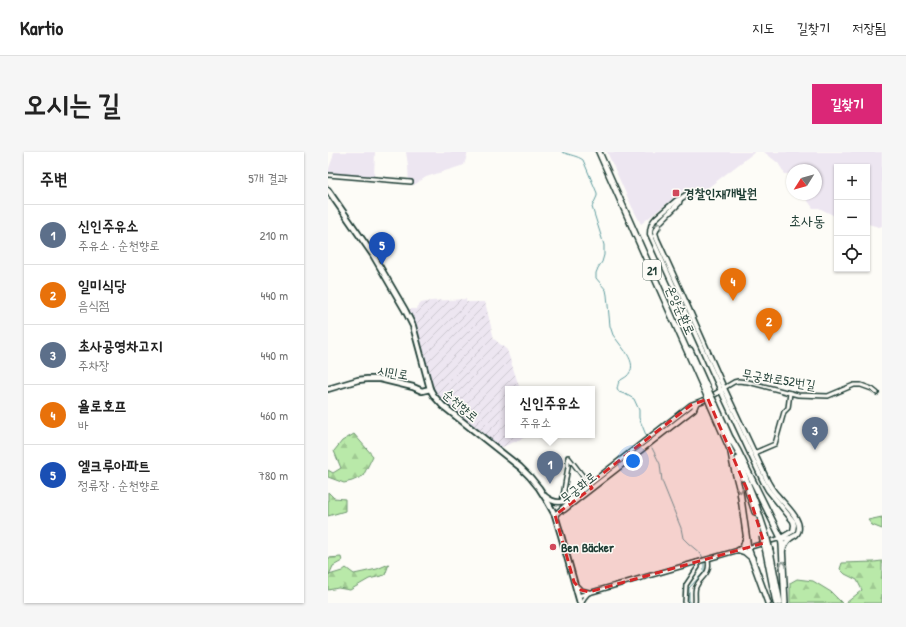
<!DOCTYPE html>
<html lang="ko">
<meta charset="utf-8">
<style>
body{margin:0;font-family:"Patrick Hand","Poor Story",sans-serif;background:#f6f6f6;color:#222}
.controls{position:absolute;right:12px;top:12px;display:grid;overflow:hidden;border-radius:0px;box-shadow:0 1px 3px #0004}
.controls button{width:36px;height:36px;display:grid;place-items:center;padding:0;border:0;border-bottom:1px solid #e0e0e0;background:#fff;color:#222;font:20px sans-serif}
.compass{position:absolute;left:458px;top:12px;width:36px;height:36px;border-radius:50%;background:#fff;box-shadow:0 1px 3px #0004;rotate:233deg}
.you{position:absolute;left:305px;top:309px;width:14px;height:14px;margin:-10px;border:3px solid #fff;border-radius:50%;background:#1a73e8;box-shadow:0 0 0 6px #1a73e833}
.badge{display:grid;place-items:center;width:26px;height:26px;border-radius:50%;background:#db2777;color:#fff;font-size:13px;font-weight:700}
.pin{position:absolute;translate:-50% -33px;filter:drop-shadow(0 1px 2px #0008)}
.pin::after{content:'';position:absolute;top:21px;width:14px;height:12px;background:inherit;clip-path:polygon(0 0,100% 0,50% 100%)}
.popup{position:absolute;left:177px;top:234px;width:90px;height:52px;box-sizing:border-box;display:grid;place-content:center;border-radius:0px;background:#fff;filter:drop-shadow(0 1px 3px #0005);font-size:13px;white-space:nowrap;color:#767676}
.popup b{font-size:15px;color:#222}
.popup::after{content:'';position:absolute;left:50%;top:100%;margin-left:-8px;border:8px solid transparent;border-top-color:#fff}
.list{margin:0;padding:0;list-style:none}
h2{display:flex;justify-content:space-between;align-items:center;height:52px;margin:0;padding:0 16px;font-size:17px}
h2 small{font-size:13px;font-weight:400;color:#767676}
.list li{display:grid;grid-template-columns:26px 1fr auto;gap:12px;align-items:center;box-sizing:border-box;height:60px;padding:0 16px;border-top:1px solid #e0e0e0}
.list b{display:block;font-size:15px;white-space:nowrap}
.list p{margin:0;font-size:13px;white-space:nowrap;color:#767676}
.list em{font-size:13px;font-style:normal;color:#767676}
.icon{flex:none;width:22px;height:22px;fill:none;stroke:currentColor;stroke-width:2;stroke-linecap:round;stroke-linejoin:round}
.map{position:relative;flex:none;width:554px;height:451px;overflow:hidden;border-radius:0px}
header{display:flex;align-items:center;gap:24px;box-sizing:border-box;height:56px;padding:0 20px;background:#fff;border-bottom:1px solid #e0e0e0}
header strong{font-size:19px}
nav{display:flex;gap:22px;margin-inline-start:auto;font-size:14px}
.intro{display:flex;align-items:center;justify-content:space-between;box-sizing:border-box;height:96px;padding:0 24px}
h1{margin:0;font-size:28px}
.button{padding:10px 18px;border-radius:0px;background:#db2777;color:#fff;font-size:14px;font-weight:700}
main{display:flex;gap:24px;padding:0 24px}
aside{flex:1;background:#fff;border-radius:0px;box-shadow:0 1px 3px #0004}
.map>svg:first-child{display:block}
.built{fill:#ede6f1}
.industrial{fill:url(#industrial-furrows)}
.forest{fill:url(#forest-firs);stroke:#6c936e}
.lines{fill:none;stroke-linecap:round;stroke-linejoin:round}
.stream{stroke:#5f9c9f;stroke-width:1}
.minor-casing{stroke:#1f3d34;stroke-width:6}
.tertiary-casing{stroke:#1f3d34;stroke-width:7}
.secondary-casing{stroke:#1f3d34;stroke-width:8}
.trunk-casing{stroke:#1f3d34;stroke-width:8}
.minor{stroke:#fdfcf7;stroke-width:3}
.tertiary{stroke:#fdfcf7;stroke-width:4}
.secondary{stroke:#fdfcf7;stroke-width:4.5}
.trunk{stroke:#fdfcf7;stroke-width:5}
.trunk-bridge-casing{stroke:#1f3d34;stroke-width:8;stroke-linecap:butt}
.trunk-bridge{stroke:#fdfcf7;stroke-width:5}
.oneway{stroke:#8e9c96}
.marked{fill:#d62828;fill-opacity:0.2;stroke:#d62828;stroke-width:3;stroke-dasharray:8 5;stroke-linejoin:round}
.poi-dot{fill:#d1495b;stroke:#fdfcf7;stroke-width:1.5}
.labels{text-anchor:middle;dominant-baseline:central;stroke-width:3;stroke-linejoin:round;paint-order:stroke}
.shield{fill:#fdfcf7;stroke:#62766e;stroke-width:1}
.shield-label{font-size:12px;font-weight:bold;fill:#1f3d34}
.poi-label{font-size:13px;font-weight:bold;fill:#1f3d34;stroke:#fdfcf7;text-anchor:start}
.street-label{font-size:13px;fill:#1f3d34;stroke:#fdfcf7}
.quarter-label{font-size:15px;fill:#1f3d34;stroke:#fdfcf7}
</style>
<header>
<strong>Kartio</strong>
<nav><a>지도</a><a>길찾기</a><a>저장됨</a></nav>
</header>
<div class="intro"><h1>오시는 길</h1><a class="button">길찾기</a></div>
<main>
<aside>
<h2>주변<small>5개 결과</small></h2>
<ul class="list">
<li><span class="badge" style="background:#5c6f8a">1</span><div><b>신인주유소</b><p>주유소 · 순천향로</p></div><em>210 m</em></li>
<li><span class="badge" style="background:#e8710a">2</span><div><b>일미식당</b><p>음식점</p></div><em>440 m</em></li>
<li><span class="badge" style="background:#5c6f8a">3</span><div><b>초사공영차고지</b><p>주차장</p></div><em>440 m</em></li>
<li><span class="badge" style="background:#e8710a">4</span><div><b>욜로호프</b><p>바</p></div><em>460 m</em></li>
<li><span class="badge" style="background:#1a4fb4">5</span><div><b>엘크루아파트</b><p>정류장 · 순천향로</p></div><em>780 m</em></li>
</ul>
</aside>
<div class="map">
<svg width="554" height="451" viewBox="0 0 554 451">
<defs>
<pattern id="industrial-furrows" width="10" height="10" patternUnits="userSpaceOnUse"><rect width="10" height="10" fill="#ede6f1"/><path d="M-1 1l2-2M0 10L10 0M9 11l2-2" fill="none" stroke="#cbc6cf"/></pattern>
<pattern id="forest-firs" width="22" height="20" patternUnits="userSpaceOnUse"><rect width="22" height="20" fill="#b9e9a9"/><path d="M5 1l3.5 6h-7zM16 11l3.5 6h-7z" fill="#9fc992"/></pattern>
</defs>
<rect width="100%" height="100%" fill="#fdfcf7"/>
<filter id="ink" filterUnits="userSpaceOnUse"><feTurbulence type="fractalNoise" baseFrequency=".025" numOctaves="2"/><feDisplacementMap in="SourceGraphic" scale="8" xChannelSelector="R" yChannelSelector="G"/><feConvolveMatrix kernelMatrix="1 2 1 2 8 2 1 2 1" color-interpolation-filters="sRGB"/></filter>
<g filter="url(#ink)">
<g class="built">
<path d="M6,0h41l-1,25 -45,-4 -1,-2 5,-14z"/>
<path d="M78,0h62l-4,13 -38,12 -12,8h-5l-1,-20z"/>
<path d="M279,0h148l-62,47 -8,-10 -44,35 -9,-17z"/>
<path d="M436,0h118v74l-3,1 -11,-3h-1v-57h-30v50l-18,-9h-6l-10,-14h13v-24h-24v9l-3,-5h-4l-7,-11z"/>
</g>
<path class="industrial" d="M138,147v3h19l9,37 13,11 13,39h-12v46h22l-30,13 -49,-38 -11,-10 -5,-6 -19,-65 -9,-20h9l5,-6 10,-2z"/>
<g class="forest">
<path d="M26,282l19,22 -10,20 -11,5 -8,2 -16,-6v-7l5,3 8,-5 -7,-17 8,-10z"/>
<path d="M0,340l6,6 11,1v12l-17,5z"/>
<path d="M554,365v12l-10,-4 -4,-5z"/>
<path d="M13,405l1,4 -9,5 -4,9 13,-4 4,-3 8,6 23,-5 12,-5 -4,11 -16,4 -19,11 -12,-2 -10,2v-32z"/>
<path d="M554,409v42h-36l16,-13 -5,-10 -12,-6 -5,-5 2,-6 32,-1z"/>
<path d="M469,427l16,2 18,11 11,11h-52v-20z"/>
</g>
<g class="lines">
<g class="stream">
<path d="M234,0c7,3 16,4 21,8l14,33v3l-5,11 12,38v10l-2,7 -4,6 -2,5v5l10,12 1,5 3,31 3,9 12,16"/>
<path d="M298,200c5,8 9,16 1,24 -2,2 -6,3 -8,6 -1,1 -1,4 -2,6l2,4 8,3 7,4 5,11v8l7,17"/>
<path d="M324,296l8,16 2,17 19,47 2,10 5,5 13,11 2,4"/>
<path d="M361,451v-15l15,-16v-9"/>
</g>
<defs>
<g id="minor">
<path d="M0,23l83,7"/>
<path d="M396,236l10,-6 4,-1 10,1 50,13 30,1 26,-11h7l11,4 5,4"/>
<path d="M426,301l21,-9 9,-32 4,-4 2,-15"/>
<path d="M241,306l23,30"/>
<path d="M234,350l6,-35v-10"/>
<path d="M419,396l34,-10"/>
<path d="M248,433l5,5 8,2 -5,6 -2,5"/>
<path d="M250,444l161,-46"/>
<path d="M357,451l1,-18 12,-18 -1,-5"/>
<path d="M367,451c1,-5 -1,-11 1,-16 5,-12 15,-11 12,-28"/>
</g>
<g id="tertiary">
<path d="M358,43l-6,4 -3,1 -21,18c-5,5 -6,10 -6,16l71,157 42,90 5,9 25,31 1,4 -1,6 -12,7"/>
<path d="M352,47l-1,4 -19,19 -5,11 2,6 31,68 36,81 44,94c3,5 5,9 9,13 7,9 30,28 19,40 -4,3 -10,4 -15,3"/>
<path d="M217,344c8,7 16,8 25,3"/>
<path d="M236,358l130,-101 2,-5"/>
<path d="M227,363c7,-7 16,-13 22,-21l114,-89 16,-6 15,-9"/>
<path d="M455,398c2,-5 3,-9 8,-12"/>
</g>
<g id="secondary">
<path d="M0,38l45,65 32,55 8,16 17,63 4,7 9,10 77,61 10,10 9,11 7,11 9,16 6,20 19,68"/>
<path d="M0,237l30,-9 9,-1h13l33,8 9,4 8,-2"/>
</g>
<g id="trunk">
<path d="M271,0l105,237"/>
<path d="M362,198l17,38"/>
<path d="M387,252l17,38"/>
<path d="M383,254l21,48"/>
<path d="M403,287l7,12 43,87 1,7 3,58"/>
<path d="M403,300l2,12 7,27 8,57 20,55"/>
<path d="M410,307l17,43 11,33"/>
<path d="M407,310l7,16"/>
<path d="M420,339l7,21"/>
<path d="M418,386l-3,10 -4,2 6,2 7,6"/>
<path d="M442,399l10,52"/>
<path d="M438,400l10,51"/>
</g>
</defs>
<use href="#minor" class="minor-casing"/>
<use href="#tertiary" class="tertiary-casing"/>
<use href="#secondary" class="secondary-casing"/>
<use href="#trunk" class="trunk-casing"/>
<use href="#minor" class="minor"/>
<use href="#tertiary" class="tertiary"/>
<use href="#secondary" class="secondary"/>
<use href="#trunk" class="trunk"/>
<defs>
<g id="trunk-bridge">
<path d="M379,236l8,16"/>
<path d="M376,237l7,17"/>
<path d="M438,383l4,16"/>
<path d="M434,384l4,16"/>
</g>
</defs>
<use href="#trunk-bridge" class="trunk-bridge-casing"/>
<use href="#trunk-bridge" class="trunk-bridge"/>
</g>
<defs><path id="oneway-chevron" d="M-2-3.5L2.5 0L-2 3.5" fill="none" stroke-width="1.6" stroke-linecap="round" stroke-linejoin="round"/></defs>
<g class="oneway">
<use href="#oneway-chevron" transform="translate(331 73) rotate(-61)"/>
<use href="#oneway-chevron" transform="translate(412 338) rotate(79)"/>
<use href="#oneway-chevron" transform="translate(455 412) rotate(-93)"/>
</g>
</g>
<path class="marked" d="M380,247l40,93 16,51 -175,49 -8,-2 -7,-8 -19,-67 37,-27 -3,-4 102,-79z"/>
<g class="poi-dot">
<rect x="344" y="37" width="8" height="8" rx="2"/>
<circle cx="225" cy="395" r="4"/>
</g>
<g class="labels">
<rect class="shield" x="315" y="108" width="18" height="20" rx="3"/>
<g class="shield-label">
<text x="324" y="118">21</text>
</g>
<g class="poi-label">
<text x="356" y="41">경찰인재개발원</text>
<text x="233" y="395">Ben Bäcker</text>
</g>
<g class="street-label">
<text transform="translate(353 158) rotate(66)">온양순환로</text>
<text transform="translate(65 220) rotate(10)">시민로</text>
<text transform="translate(451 227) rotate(9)">무궁화로52번길</text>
<text transform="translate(133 253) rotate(41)">순천향로</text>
<text transform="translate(250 335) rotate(-38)">무궁화로</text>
</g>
<g class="quarter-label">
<text x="479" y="68">초사동</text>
</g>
</g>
</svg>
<div class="controls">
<button>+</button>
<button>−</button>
<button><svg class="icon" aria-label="locate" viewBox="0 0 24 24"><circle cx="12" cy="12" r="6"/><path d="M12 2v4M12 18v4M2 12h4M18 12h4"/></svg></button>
</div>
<svg class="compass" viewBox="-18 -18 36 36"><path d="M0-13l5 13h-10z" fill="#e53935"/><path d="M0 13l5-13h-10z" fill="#767676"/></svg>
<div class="you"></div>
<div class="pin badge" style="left:222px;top:332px;background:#5c6f8a">1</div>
<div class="popup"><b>신인주유소</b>주유소</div>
<div class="pin badge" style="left:441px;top:189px;background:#e8710a">2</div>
<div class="pin badge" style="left:487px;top:298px;background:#5c6f8a">3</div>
<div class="pin badge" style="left:405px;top:149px;background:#e8710a">4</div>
<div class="pin badge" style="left:54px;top:113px;background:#1a4fb4">5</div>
</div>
</main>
